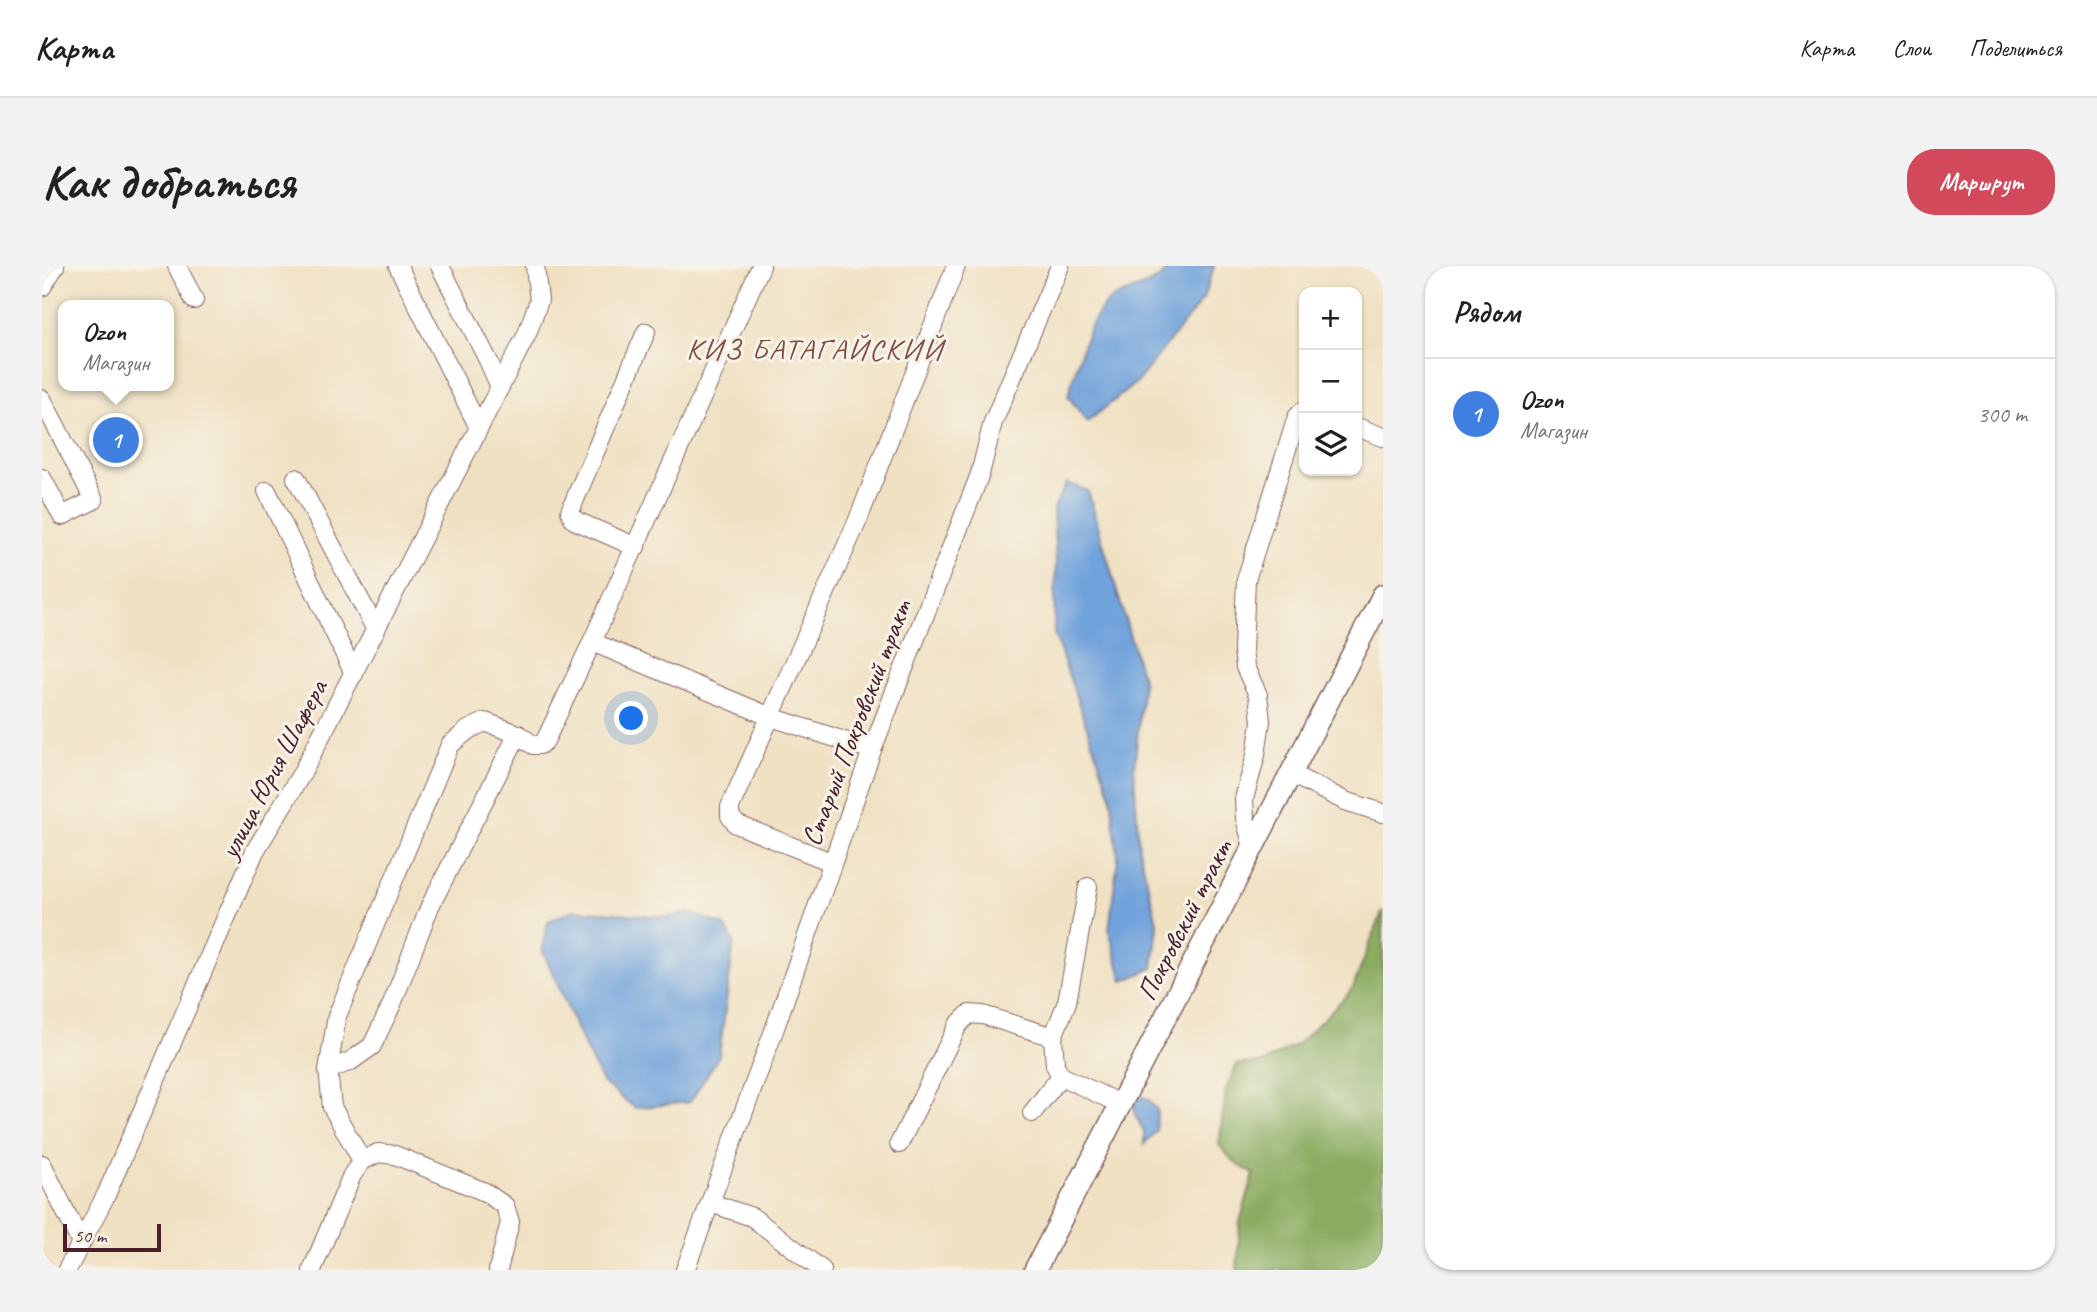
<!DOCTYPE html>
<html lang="ru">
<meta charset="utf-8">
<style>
body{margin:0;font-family:Caveat,sans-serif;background:#f2f2f2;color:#202124}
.controls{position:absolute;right:21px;top:21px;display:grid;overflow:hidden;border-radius:14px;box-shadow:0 2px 5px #0004}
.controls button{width:63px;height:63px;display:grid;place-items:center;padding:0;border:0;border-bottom:2px solid #e0e0e0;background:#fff;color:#202124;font:35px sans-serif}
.scale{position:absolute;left:21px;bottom:18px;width:98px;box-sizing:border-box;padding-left:7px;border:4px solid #4a1f2b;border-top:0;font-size:19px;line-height:24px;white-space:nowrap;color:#4a1f2b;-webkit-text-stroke:5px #f7f3e8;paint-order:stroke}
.you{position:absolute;left:590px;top:453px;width:24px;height:24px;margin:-18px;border:5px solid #fff;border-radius:50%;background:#1a73e8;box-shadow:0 0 0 10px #1a73e833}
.badge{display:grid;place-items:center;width:46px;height:46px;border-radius:50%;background:#d1495b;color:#fff;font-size:23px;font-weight:700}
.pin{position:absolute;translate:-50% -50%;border:4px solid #fff;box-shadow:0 2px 7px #0006}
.popup{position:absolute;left:16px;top:34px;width:116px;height:91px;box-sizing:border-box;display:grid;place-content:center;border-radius:14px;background:#fff;filter:drop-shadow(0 2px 5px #0005);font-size:23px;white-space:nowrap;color:#757577}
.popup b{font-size:26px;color:#202124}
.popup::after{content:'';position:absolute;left:50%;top:100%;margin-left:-14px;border:14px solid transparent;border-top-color:#fff}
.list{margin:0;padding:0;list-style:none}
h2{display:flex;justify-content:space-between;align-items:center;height:91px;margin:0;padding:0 28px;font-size:30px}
h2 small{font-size:23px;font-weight:400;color:#757577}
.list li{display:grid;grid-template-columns:46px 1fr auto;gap:21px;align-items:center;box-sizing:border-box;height:112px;padding:0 28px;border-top:2px solid #e0e0e0}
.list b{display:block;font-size:26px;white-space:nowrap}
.list p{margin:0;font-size:23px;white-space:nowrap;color:#757577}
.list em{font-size:23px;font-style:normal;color:#757577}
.icon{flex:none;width:38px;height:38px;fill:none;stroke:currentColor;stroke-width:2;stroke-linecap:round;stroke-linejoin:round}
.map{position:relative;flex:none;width:1341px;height:1004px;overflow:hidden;border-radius:28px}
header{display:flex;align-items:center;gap:42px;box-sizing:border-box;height:98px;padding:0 35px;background:#fff;border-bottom:2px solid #e0e0e0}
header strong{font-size:33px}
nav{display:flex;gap:38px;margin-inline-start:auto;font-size:24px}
.intro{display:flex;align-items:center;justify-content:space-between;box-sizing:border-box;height:168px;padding:0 42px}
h1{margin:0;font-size:49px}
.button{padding:18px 32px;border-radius:28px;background:#d1495b;color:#fff;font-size:24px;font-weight:700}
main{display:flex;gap:42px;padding:0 42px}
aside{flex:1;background:#fff;border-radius:28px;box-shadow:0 2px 5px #0004}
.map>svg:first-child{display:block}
.forest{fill:#8aac60;stroke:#6a6646;stroke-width:2}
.water{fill:#70a2db;stroke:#5d6083;stroke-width:2}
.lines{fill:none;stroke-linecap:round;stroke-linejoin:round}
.minor-casing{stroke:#846360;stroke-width:20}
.major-casing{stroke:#846360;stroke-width:24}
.minor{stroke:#fff;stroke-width:18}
.major{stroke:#fff;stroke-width:21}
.labels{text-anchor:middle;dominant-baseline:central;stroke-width:6;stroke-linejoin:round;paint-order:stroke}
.street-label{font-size:28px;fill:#4a1f2b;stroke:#f7f3e8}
.neighbourhood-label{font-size:30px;letter-spacing:2px;fill:#845045;stroke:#f7f3e8}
</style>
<header>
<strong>Карта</strong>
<nav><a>Карта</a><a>Слои</a><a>Поделиться</a></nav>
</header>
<div class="intro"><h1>Как добраться</h1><a class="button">Маршрут</a></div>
<main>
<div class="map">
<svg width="1341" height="1004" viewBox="0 0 1341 1004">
<rect width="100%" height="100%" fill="#f7f3e8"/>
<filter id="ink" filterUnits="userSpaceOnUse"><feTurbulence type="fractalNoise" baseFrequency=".0143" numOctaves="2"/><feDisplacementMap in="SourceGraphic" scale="14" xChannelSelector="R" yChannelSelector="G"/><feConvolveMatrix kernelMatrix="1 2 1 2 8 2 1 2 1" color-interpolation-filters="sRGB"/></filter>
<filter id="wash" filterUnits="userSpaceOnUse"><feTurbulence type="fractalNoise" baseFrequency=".00686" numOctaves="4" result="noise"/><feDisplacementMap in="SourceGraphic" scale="28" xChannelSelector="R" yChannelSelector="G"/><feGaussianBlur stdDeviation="1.57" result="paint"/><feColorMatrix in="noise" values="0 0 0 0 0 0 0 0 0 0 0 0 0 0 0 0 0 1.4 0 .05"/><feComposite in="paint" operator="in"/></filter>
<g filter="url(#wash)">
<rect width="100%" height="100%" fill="#f0e1c3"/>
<path class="forest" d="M1341,644v360h-146l3,-48 14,-48 -19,-11 -16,-18 7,-56 11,-25 26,-1 35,-19 54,-54z"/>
<g class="water">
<path d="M1128,0h44l-11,33 -66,83 -50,40 -19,-26c9,-28 19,-83 46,-98 20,-11 44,-12 56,-32z"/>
<path d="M1025,217l21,8 55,190 -9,89 5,79 19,77 -5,42 -30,13 -14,-51 9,-73 -7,-61 -57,-163 2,-72 -3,-52z"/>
<path d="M532,644l94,7 22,-4 34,12 10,17 -15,114 -29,46 -55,6 -33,-26 -22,-45 -38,-88 6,-28z"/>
<path d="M1091,827l15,6 9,11 -1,21 -12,13v-12l-9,-18z"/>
</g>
</g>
<g filter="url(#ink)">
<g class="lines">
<defs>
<g id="minor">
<path d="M135,0l17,34"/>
<path d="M356,0l81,162"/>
<path d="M398,0l48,94 12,27"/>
<path d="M719,0l-169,376 179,75 101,33"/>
<path d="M0,21l13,-21"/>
<path d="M0,133l52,101 -32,16 -20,-38"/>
<path d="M1315,161l26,10"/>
<path d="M254,212l80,152"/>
<path d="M225,225l87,183"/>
<path d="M594,281l-62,-27 -4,-9 76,-179"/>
<path d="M1249,508l54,27 38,12"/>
<path d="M1211,581l-8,-29 -1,-19 12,-44 5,-34 -3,-26 -13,-28 -2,-17 3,-70 51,-163 7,-7"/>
<path d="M789,596l-95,-38 -6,-8v-9l128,-287 98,-254"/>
<path d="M1046,621l-21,115 -14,35 2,28 6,11 59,28"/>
<path d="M286,804l23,-9 21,-15 20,-42 38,-98 88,-172"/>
<path d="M990,847l29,-37"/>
<path d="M857,878l59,-119 11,-11 14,1 70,22"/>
<path d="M320,895l-30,-54 -4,-37 9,-54 113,-271 18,-15 17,-8 33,12 15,11h7l5,-4 47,-99"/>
<path d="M0,898l39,79"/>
<path d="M669,937l41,14 70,53"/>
<path d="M25,1004l39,-75 149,-344 47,-78 225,-439 12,-34 -4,-34"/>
<path d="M270,1004l40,-95 10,-14 16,-8 17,2 90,37 20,14 5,16 -12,48"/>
<path d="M643,1004l87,-234 100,-286 108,-276 13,-52 67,-156"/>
</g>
<path id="major" d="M993,1004l348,-675"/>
</defs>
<use href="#minor" class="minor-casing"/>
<use href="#major" class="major-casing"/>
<use href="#minor" class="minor"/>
<use href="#major" class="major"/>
</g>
</g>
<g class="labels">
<g class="street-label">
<text transform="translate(814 457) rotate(-69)">Старый Покровский тракт</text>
<text transform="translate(231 503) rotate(-62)">улица Юрия Шафера</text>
<text transform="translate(1142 654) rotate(-63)">Покровский тракт</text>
</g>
<g class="neighbourhood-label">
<text x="773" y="83">КИЗ БАТАГАЙСКИЙ</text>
</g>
</g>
</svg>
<div class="controls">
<button>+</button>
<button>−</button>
<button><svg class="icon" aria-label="layers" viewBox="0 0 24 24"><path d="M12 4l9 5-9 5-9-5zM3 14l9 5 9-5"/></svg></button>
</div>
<div class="scale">50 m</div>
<div class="you"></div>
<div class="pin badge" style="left:74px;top:174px;background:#3f7fe0">1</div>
<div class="popup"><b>Ozon</b>Магазин</div>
</div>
<aside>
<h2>Рядом<small></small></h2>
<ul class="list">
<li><span class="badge" style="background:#3f7fe0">1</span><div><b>Ozon</b><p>Магазин</p></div><em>300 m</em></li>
</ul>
</aside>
</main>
